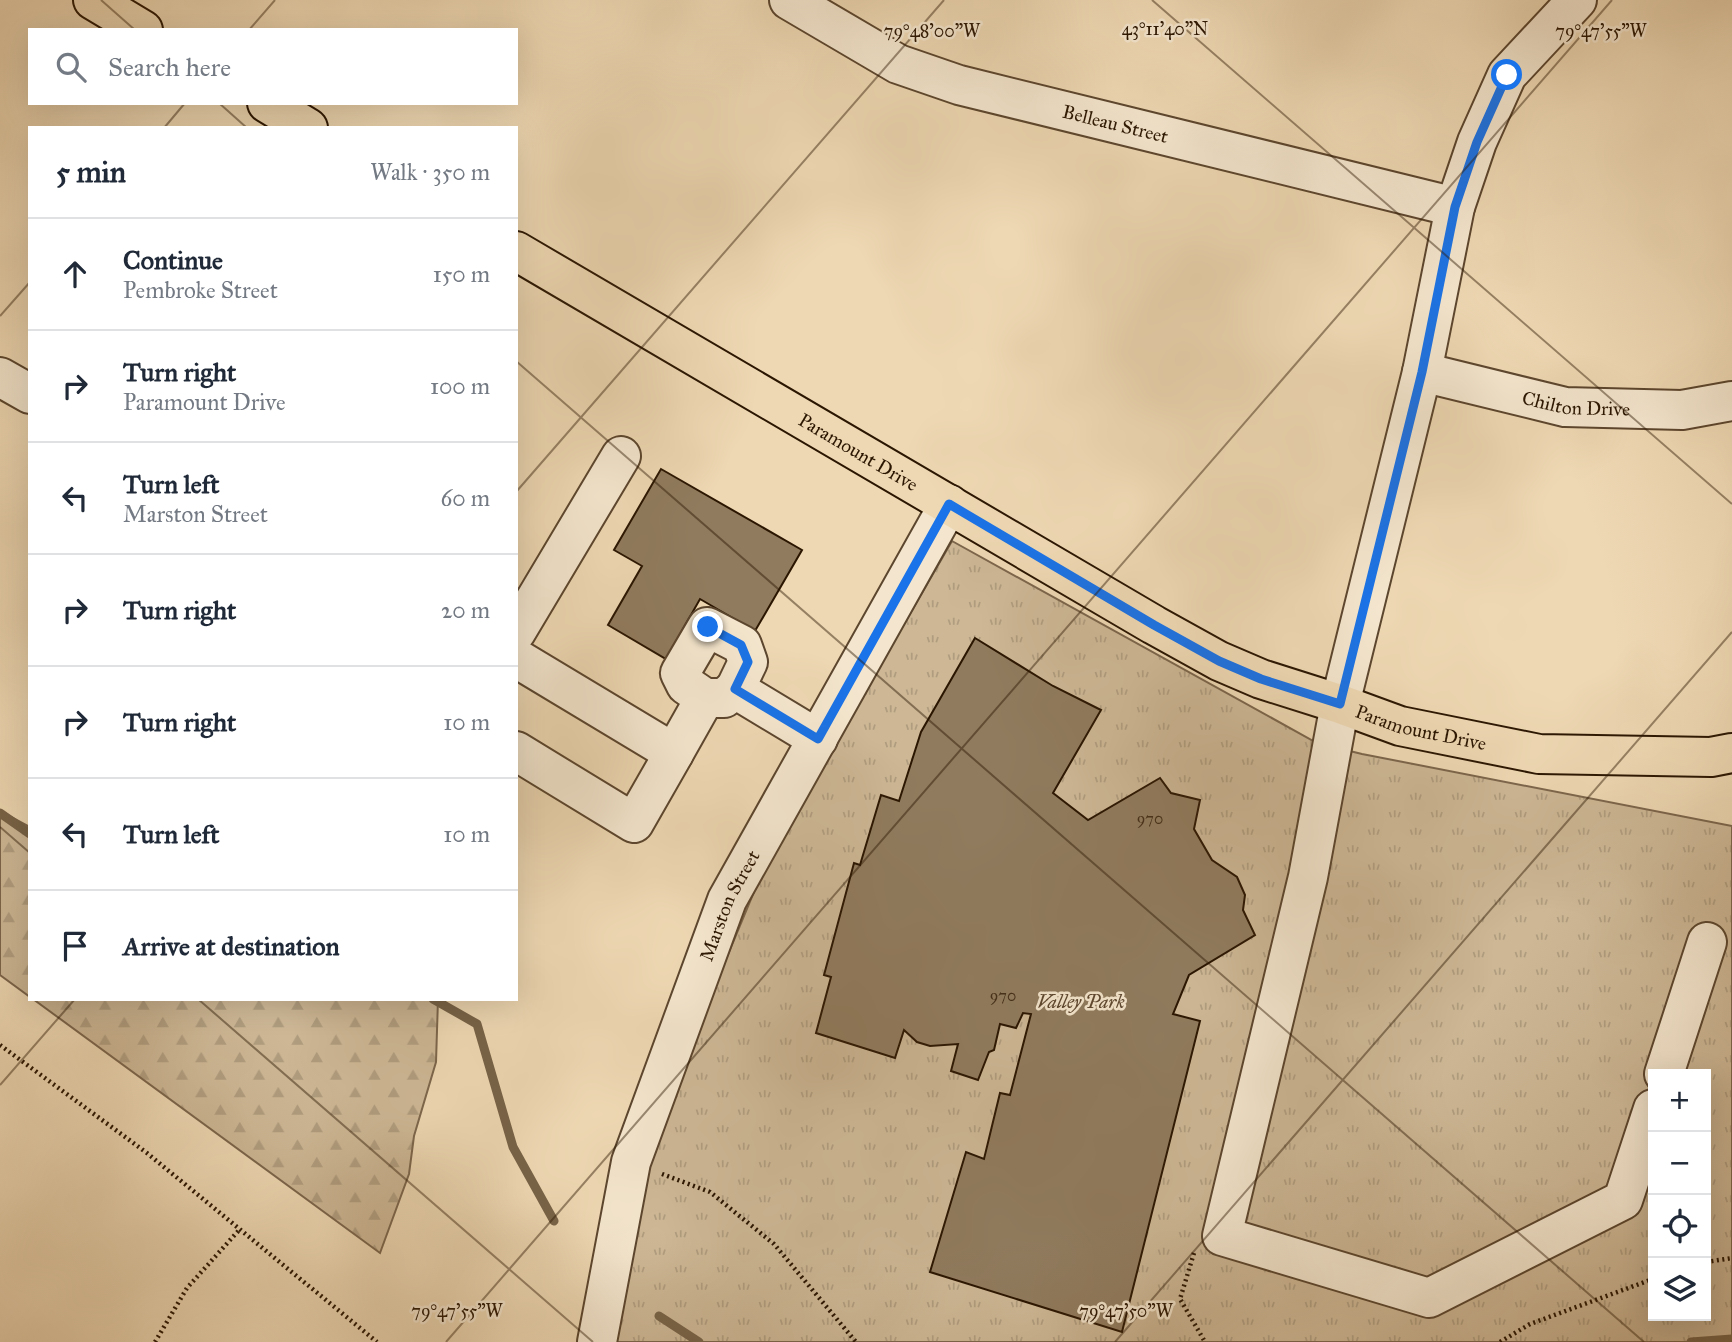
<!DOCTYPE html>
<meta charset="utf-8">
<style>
body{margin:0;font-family:"IM FELL Great Primer",serif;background:#f2f2f3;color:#1f2937}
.controls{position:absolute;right:21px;bottom:21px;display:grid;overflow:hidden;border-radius:0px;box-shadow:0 7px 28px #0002}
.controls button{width:63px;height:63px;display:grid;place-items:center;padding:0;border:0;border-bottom:2px solid #e0e1e3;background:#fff;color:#1f2937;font:35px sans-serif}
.stop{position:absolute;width:21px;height:21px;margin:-16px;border:5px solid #1a73e8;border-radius:50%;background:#fff}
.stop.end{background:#1a73e8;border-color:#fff;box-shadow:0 2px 7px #0008}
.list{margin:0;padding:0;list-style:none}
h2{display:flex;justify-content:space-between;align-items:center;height:91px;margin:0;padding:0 28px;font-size:30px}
h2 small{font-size:23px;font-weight:400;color:#747a83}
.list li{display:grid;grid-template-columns:46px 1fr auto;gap:21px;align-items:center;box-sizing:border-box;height:112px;padding:0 28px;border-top:2px solid #e0e1e3}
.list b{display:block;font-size:26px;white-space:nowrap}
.list p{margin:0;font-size:23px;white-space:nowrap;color:#747a83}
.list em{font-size:23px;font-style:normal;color:#747a83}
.icon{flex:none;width:38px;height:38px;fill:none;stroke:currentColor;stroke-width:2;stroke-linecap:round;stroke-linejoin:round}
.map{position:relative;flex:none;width:1732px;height:1342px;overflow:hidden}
.search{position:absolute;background:#fff;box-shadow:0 7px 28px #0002;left:28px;top:28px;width:490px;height:77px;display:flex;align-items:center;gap:18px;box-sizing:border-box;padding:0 24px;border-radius:0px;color:#747a83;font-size:26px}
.panel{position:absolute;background:#fff;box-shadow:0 7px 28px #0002;left:28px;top:126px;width:490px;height:875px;border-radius:0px}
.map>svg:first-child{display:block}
.forest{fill:url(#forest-firs);stroke:#7c664c;stroke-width:2}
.park{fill:url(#park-tufts);stroke:#7c664c;stroke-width:2;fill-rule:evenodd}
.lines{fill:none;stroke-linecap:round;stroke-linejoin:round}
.stream{stroke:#786348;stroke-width:9}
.building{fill:#907b5e;stroke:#2b1602;stroke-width:2}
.minor-casing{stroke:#5c462e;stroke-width:42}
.major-casing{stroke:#2b1602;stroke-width:42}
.path{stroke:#2b1602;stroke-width:4.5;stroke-dasharray:2 3.5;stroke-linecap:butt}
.minor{stroke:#f4e6ce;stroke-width:38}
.major{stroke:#eed8b3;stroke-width:38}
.route{stroke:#1a73e8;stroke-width:9}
.ticks{fill:none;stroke:#2b1602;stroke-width:2;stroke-opacity:0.45}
.labels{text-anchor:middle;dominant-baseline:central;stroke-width:5;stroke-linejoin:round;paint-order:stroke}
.number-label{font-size:16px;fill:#442f19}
.street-label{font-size:19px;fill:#2b1602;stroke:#f4e6ce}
.park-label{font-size:19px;font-style:italic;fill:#5c462e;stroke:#f4e6ce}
.ticks-label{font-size:18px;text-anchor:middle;fill:#2b1602;stroke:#f4e6ce;stroke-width:5;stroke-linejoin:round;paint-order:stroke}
</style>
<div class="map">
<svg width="1732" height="1342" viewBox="0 0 1732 1342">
<defs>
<pattern id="forest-firs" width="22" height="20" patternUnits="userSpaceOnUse" patternTransform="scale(1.75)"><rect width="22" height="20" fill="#cdb795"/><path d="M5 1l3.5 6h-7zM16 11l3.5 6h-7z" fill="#b09d7f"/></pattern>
<pattern id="park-tufts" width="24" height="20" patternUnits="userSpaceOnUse" patternTransform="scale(1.75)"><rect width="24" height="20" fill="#cdb795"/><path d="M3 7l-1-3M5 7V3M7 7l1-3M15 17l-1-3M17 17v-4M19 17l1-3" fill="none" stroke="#b09d7f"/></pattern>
</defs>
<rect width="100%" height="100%" fill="#eed8b3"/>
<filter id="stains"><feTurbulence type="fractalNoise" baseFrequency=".00286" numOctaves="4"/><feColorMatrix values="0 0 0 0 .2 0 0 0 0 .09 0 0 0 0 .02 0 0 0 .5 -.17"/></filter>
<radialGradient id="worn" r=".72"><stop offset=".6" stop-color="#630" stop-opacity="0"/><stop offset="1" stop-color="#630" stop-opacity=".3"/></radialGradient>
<g class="forest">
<path d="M0,811l30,16v170l-30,-22z"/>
<path d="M33,999h405l-2,63 -22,74 -5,38 -29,79z"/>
</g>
<path class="park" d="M952,541l365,202 45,11 370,72v516h-1130l65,-241 99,-238zM1653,1074h53v242h-53z"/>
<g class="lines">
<g class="stream">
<path d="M0,813l30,21"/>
<path d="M433,999l44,25 36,123 41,74"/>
<path d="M659,1316l40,26"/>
<path d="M1691,1342l41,-3"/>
</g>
</g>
<g class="building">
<path d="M661,469l141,81 -47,81 -55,-32 -34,60 -58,-34 34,-59 -28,-16z"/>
<path d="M975,638l78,48 48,24 -48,83 35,27 72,-42 11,15 29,7 -6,29 18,31 25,17 8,18 -2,15 12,25 -66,40 -16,39 27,7 -78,311 -192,-60 36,-120 18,7 16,-66 10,2 21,-81 -8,-1 -7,15 -16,-4 -6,26 -5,2 -11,28 -27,-9 7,-27 -28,2 -13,-4 -13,-12 -9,28 -79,-25 15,-56 -7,-2 30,-112 6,2 21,-70 18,6 22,-69z"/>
</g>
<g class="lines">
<defs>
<g id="minor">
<path id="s1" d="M789,0l109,64 61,21 496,122"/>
<path d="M1577,0l-70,75 -30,67 -22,65 -33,165 -82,332 -32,173 -86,359 207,62 194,-98 30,-91"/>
<path id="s2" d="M1422,372l143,35 117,3 50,-9"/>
<path d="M0,377l30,17"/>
<path d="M516,632l105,-176"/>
<path d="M516,658l158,95 31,-55h19l11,-9 83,50"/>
<path d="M705,698l-19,-13 -6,-12 27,-46 35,18 6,17 -13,27"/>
<path d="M516,751l118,72 40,-70"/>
<path d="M1664,1074l43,-132"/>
<path id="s3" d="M597,1342l34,-180 96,-262 222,-396"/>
</g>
<g id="major">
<path d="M93,0l50,30"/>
<path d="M267,103l41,25"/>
<path id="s4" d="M516,251l638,374 65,36 42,18 79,25 60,22 139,28 172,3 21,-4"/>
</g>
</defs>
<use href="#minor" class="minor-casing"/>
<use href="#major" class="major-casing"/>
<g class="path">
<path d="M0,1045l147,108 230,189"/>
<path d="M662,1174l48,18 64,52 82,98"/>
<path d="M1194,1253l-14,46 25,43"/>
<path d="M1706,1262l26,-4"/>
<path d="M155,1342l32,-54 53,-59"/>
<path d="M1500,1342l30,-18 123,-45"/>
</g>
<use href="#minor" class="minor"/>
<use href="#major" class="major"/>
</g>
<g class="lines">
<path class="route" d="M708,627l33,18 7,17 -13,27 83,50 131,-235 205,121 65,36 42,18 79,25 82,-332 33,-165 22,-65 30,-67"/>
</g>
<path class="ticks" d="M101,0l34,30M1152,0l580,504M249,30l26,-30M219,103l28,25M164,128l21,-25M0,316l30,-34M516,361l1128,981M516,492l428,-492M0,827l30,26M198,999l395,343M0,1085l75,-86M446,1342l1166,-1342M1115,1342l617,-710"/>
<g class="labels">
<g class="number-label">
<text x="1150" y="818">970</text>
<text x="1003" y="995">970</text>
</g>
<g class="street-label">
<text stroke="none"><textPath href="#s1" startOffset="352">Belleau Street</textPath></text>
<text stroke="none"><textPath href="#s2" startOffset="158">Chilton Drive</textPath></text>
<text stroke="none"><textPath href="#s4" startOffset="397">Paramount Drive</textPath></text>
<text stroke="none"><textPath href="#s4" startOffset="1027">Paramount Drive</textPath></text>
<text stroke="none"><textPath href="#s3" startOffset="458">Marston Street</textPath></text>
</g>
<g class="park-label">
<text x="1081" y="1001">Valley Park</text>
</g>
</g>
<g class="ticks-label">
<text x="1165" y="35">43°11'40"N</text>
<text x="932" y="37">79°48'00"W</text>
<text x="1601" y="37">79°47'55"W</text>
<text x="457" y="1317">79°47'55"W</text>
<text x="1126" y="1317">79°47'50"W</text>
</g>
<rect width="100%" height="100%" filter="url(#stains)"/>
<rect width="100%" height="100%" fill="url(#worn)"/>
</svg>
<div class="controls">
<button>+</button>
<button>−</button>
<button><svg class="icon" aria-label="locate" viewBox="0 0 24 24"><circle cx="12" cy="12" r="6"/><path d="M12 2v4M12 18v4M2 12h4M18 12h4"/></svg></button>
<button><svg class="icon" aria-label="layers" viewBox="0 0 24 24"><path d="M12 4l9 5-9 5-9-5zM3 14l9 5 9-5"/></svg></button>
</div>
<div class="stop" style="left:1507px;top:75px"></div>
<div class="stop end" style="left:708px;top:627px"></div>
<div class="search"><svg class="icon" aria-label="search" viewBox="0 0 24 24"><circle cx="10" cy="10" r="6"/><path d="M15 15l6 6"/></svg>Search here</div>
<section class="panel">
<h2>5 min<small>Walk · 350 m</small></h2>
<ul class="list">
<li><svg class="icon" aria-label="ahead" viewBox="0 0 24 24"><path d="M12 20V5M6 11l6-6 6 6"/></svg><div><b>Continue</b><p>Pembroke Street</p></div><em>150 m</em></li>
<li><svg class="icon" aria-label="right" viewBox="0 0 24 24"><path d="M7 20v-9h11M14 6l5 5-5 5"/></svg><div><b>Turn right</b><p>Paramount Drive</p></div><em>100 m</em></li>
<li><svg class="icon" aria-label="left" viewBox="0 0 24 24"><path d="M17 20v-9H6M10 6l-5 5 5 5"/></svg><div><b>Turn left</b><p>Marston Street</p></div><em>60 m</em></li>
<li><svg class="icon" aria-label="right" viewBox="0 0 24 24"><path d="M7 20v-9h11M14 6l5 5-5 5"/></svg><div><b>Turn right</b></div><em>20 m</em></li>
<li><svg class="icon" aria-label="right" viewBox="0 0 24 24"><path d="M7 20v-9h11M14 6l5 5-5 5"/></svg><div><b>Turn right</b></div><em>10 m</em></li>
<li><svg class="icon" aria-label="left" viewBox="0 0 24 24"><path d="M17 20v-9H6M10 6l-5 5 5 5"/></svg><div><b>Turn left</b></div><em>10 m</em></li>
<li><svg class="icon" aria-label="arrive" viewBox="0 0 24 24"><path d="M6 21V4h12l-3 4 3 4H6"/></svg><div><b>Arrive at destination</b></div></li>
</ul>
</section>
</div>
